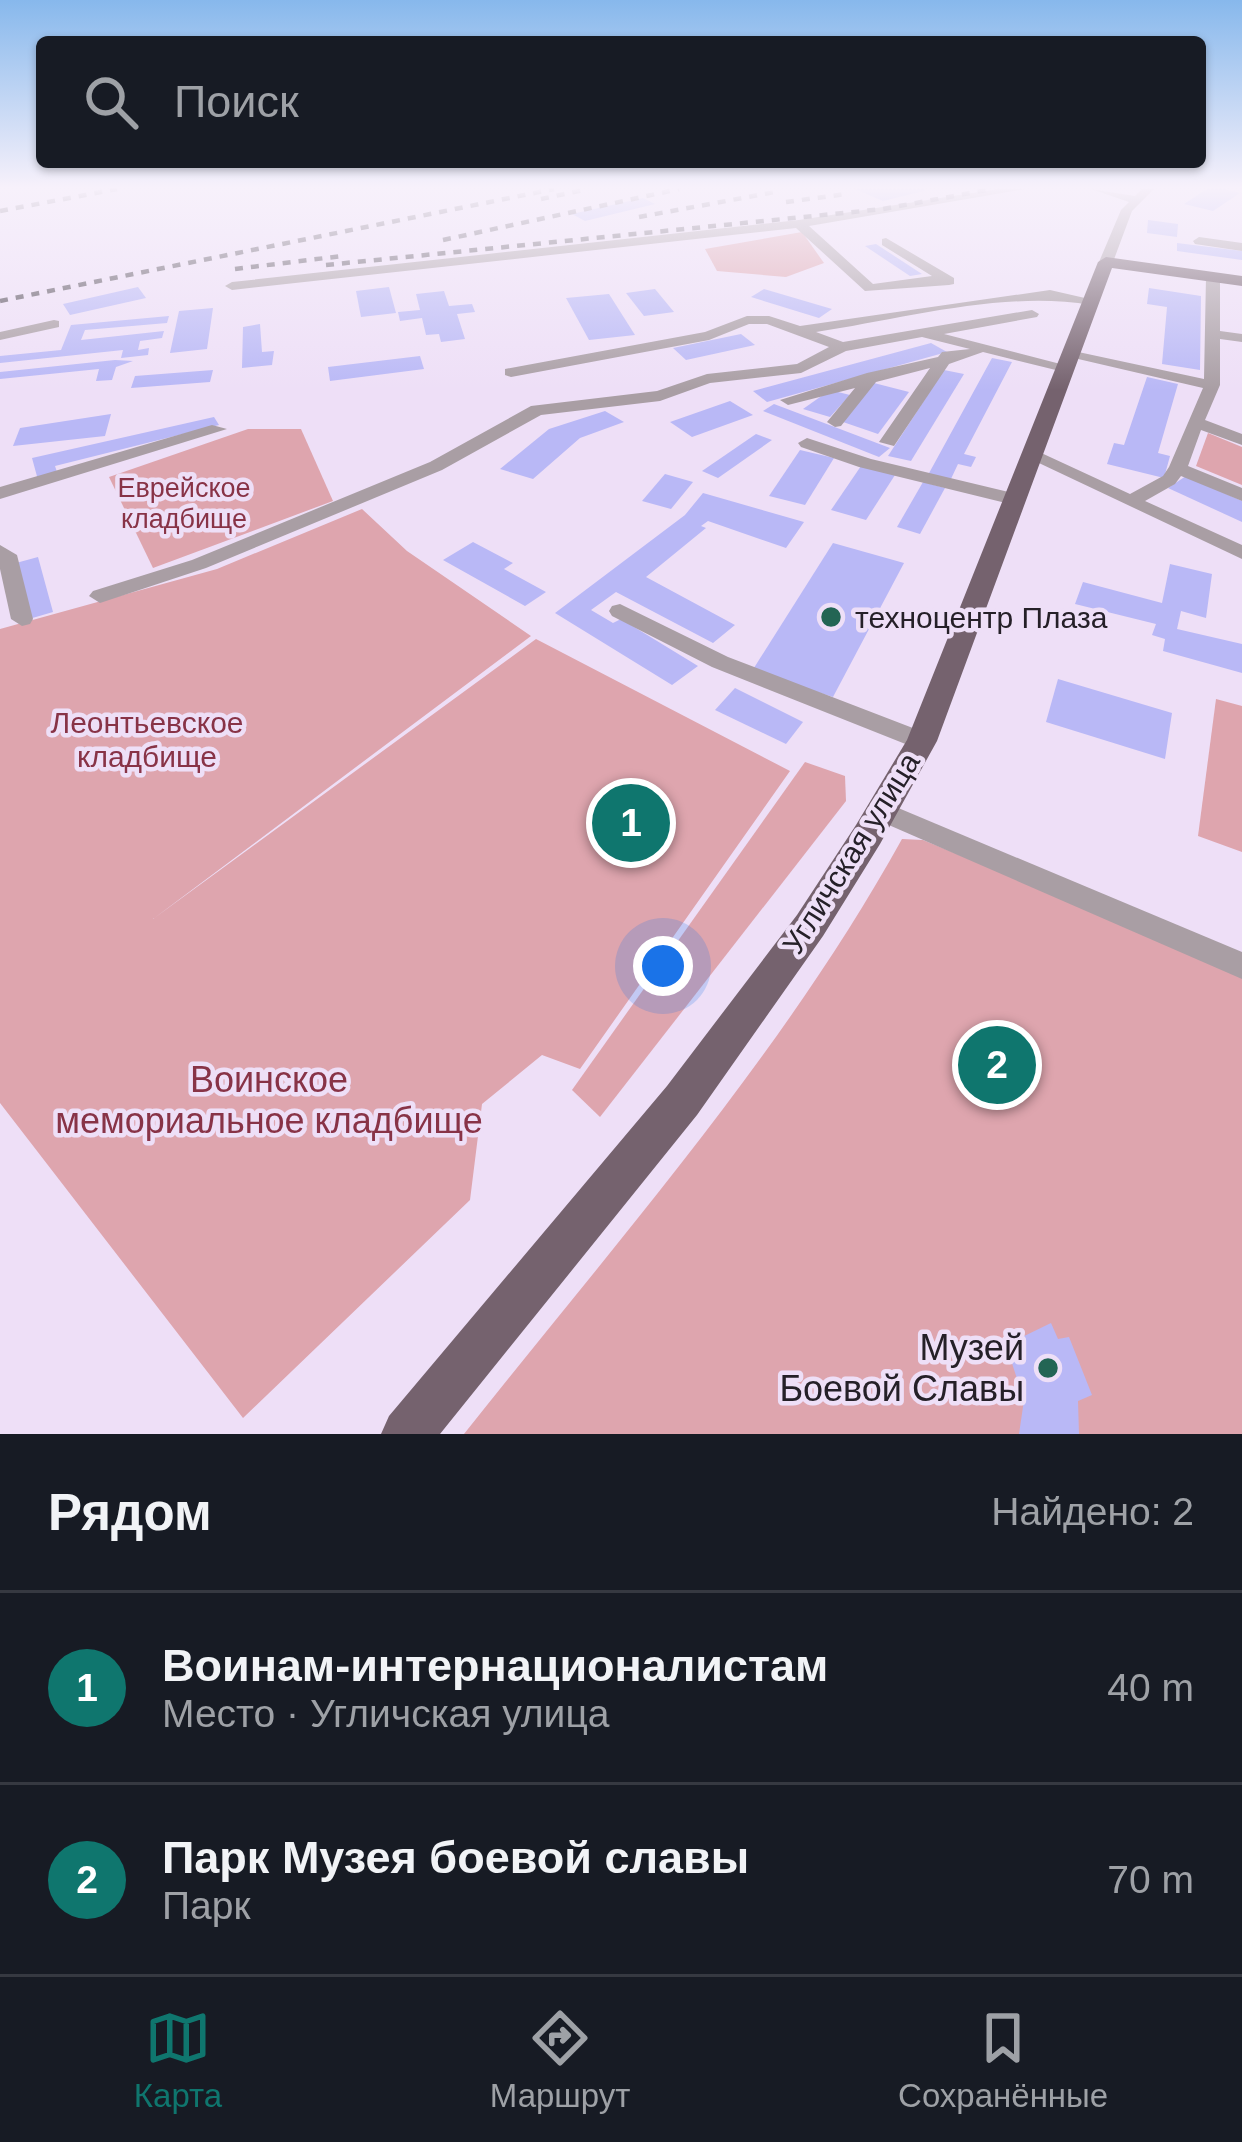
<!DOCTYPE html>
<html lang="ru">
<meta charset="utf-8">
<style>
body{margin:0;font-family:Helvetica,sans-serif;background:#20242c;color:#f1f3f6}
.you{position:absolute;left:663px;top:966px;width:42px;height:42px;margin:-30px;border:9px solid #fff;border-radius:50%;background:#1a73e8;box-shadow:0 0 0 18px #1a73e833}
.badge{display:grid;place-items:center;width:78px;height:78px;border-radius:50%;background:#0f766e;color:#fff;font-size:39px;font-weight:700}
.pin{position:absolute;translate:-50% -50%;border:6px solid #fff;box-shadow:0 3px 12px #0006}
.list{margin:0;padding:0;list-style:none}
h2{display:flex;justify-content:space-between;align-items:center;height:156px;margin:0;padding:0 48px;font-size:51px}
h2 small{font-size:39px;font-weight:400;color:#9ea1a6}
.list li{display:grid;grid-template-columns:78px 1fr auto;gap:36px;align-items:center;box-sizing:border-box;height:192px;padding:0 48px;border-top:3px solid #363941}
.list b{display:block;font-size:45px;white-space:nowrap}
.list p{margin:0;font-size:39px;white-space:nowrap;color:#9ea1a6}
.list em{font-size:39px;font-style:normal;color:#9ea1a6}
.icon{flex:none;width:66px;height:66px;fill:none;stroke:currentColor;stroke-width:2;stroke-linecap:round;stroke-linejoin:round}
.map{position:relative;flex:none;width:1242px;height:1434px;overflow:hidden}
.search{position:absolute;background:#171b24;box-shadow:0 3px 9px #0004;left:36px;right:36px;top:36px;height:132px;display:flex;align-items:center;gap:30px;box-sizing:border-box;padding:0 42px;border-radius:12px;color:#9ea1a6;font-size:45px}
.sheet{height:540px;background:#171b24}
nav{display:flex;justify-content:space-around;align-items:center;box-sizing:border-box;height:168px;border-top:3px solid #363941;background:#171b24;font-size:33px;color:#9ea1a6}
nav a{display:grid;justify-items:center;gap:6px}
nav .on{color:#0f766e}
.map>svg:first-child{display:block}
.green{fill:#dea5ae}
.building{fill:#b9b8f6}
.lines{fill:none;stroke-linecap:round;stroke-linejoin:round}
.minor{fill:#a99ea4;fill-rule:evenodd}
.major{fill:#75626e;fill-rule:evenodd}
.rail{stroke:#5a525e;stroke-width:4.5;stroke-dasharray:8 8;stroke-linecap:butt}
.poi-dot{fill:#236554;stroke:#eedff7;stroke-width:4.5}
.labels{text-anchor:middle;dominant-baseline:central;stroke-width:9;stroke-linejoin:round;paint-order:stroke}
.far-park-label{font-size:27px;fill:#883347;stroke:#eedff7}
.poi-label{font-size:30px;fill:#252028;stroke:#eedff7;text-anchor:start}
.park-label{font-size:30px;fill:#883347;stroke:#eedff7}
.street-label{font-size:30px;fill:#252028;stroke:#eedff7}
.near-park-label{font-size:36px;fill:#883347;stroke:#eedff7}
.near-poi-label{font-size:36px;fill:#252028;stroke:#eedff7;text-anchor:end}
</style>
<div class="map">
<svg width="1242" height="1434" viewBox="0 0 1242 1434">
<rect width="100%" height="100%" fill="#eedff7"/>
<g class="green">
<path d="M802,232l22,31 -38,14 -69,-6 -12,-22z"/>
<path d="M248,429h53l32,72 -180,67 -44,-91z"/>
<path d="M1208,433l34,14v38l-46,-19z"/>
<path d="M362,509l45,42 124,85 -378,283 383,-280 254,132 -210,298 -38,-14 -60,49 -12,96 -227,218 -243,-315v-474l217,-60z"/>
<path d="M1216,699l26,7v146l-44,-16z"/>
<path d="M805,762l40,14 1,25 -246,316 -28,-27z"/>
<path d="M902,839l21,1 34,14 285,121v459h-778c152,-192 319,-380 438,-595z"/>
</g>
<g class="building">
<path d="M855,189h69v2l-41,10z"/>
<path d="M1207,189h17l16,4 -27,18 -29,-7z"/>
<path d="M643,198l12,6 -70,17 -13,-7z"/>
<path d="M1148,220l30,4 -1,13 -30,-4z"/>
<path d="M1177,243l65,8v9l-65,-9z"/>
<path d="M876,244l46,30 -12,2 -45,-30z"/>
<path d="M138,287l8,11 -76,17 -7,-11z"/>
<path d="M389,287l7,26 -35,4 -5,-26z"/>
<path d="M1149,288l52,8 -1,74 -38,-6 5,-57 -20,-3z"/>
<path d="M655,289l19,23 -30,4 -18,-23z"/>
<path d="M764,289l68,20 -13,9 -68,-21z"/>
<path d="M444,291l5,15 23,-2 3,8 -18,2 8,25 -24,3 -2,-8 -13,1 -4,-17 -22,3 -2,-9 22,-2 -4,-16z"/>
<path d="M609,294l26,41 -46,5 -23,-42z"/>
<path d="M213,308l-6,41 -37,4 9,-42z"/>
<path d="M169,316l-2,7 -82,7 -4,10 83,-9 -2,7 -22,3 -2,9 11,-2 -1,7 -27,3 2,-8 -123,13v-7l61,-6 10,-25z"/>
<path d="M260,324l2,28 12,-1 -2,14 -30,3 1,-41z"/>
<path d="M741,334l14,11 -69,15 -13,-12z"/>
<path d="M931,343l16,9 -180,50 -14,-11z"/>
<path d="M420,356l4,13 -94,12 -2,-14z"/>
<path d="M992,358l20,4 -48,92 12,3 -5,10 -13,-3 -8,17 -22,-6z"/>
<path d="M115,360l18,1 -17,6 -4,13 -16,1 3,-12 -99,10v-7z"/>
<path d="M213,370l-3,12 -79,6 4,-12z"/>
<path d="M944,370l20,4 -53,87 -23,-5z"/>
<path d="M1147,377l31,7 -20,69 12,3 -6,22 -57,-14 7,-21 10,2z"/>
<path d="M874,383l35,9 -31,42 -35,-12z"/>
<path d="M830,390l20,5 -20,22 -27,-8z"/>
<path d="M730,401l23,14 -61,22 -22,-15z"/>
<path d="M774,404l116,44 -11,9 -116,-46z"/>
<path d="M605,411l19,11 -44,16 -47,41 -33,-10 49,-40z"/>
<path d="M111,414l-6,22 -92,10 7,-18z"/>
<path d="M214,417l5,8 -164,41 3,9 -20,5 -6,-22z"/>
<path d="M756,434l16,6 -54,38 -16,-7z"/>
<path d="M800,450l34,8 -29,47 -36,-9z"/>
<path d="M861,466l34,9 -29,45 -35,-10z"/>
<path d="M665,474l28,8 -22,27 -29,-8z"/>
<path d="M1186,476l56,25v21l-74,-34z"/>
<path d="M923,482l22,6 -25,46 -23,-7z"/>
<path d="M703,493l101,29 -18,26 -78,-27 -7,5 5,2 -60,49 89,48 -22,18 -97,-51 -25,18 22,13 8,-4 77,47 -26,19 -117,-72 130,-98z"/>
<path d="M473,542l40,21 -9,6 42,23 -21,14 -82,-46z"/>
<path d="M833,543l71,20 -71,134 -81,-26z"/>
<path d="M38,557l15,55 -24,7 -13,-56z"/>
<path d="M1170,564l42,10 -6,44 -25,-7 -4,18 65,15v29l-79,-22 2,-12 -13,-4 4,-11 -81,-20 8,-22 79,21z"/>
<path d="M1058,679l114,34 -7,46 -119,-37z"/>
<path d="M735,688l68,34 -17,22 -71,-34z"/>
<path d="M1051,1323l7,16 11,-2 23,58 -14,6 1,33h-60l5,-34 -18,-55z"/>
</g>
<g class="lines">
<g class="minor">
<path d="M998,189h28l-217,37 64,58 59,-8 -50,-31v-6l4,-1 68,40v6l-5,1 -84,6 -69,-63 -564,62 -7,-4 7,-4 567,-62z"/>
<path d="M1091,189l44,7 7,-7h12l-22,22 -19,51 -7,4 -7,-4 22,-52 8,-8z"/>
<path d="M1199,237l43,6v8l-47,-7 -2,-3z"/>
<path d="M1213,273l7,4v54l22,3v8l-22,-3v46l-15,35 37,14v11l-41,-15 -13,36 54,22v13l-61,-25 -6,8 -30,17 97,44v14l-220,-104 9,-5 6,1 93,43 33,-18 6,-9 34,-79 -142,-33 8,-5 135,29 2,-102z"/>
<path d="M1050,290l48,11 -7,4c-87,-15 -188,14 -275,27l27,10 189,-32 7,4 -2,3 -93,17 128,33 -8,5 -81,-20 -34,12 -55,82 -15,-4 51,-74 -54,14 -35,44 -6,1 -8,-5 28,-34 -67,17 -8,-5 87,-27 71,-16 4,-5 28,-3 -48,-12 -76,14 -45,22 -91,10 -50,18 -119,14 -99,55 -236,98 -106,35 -11,-7 4,-5 99,-31 238,-98 101,-56 126,-15 50,-17 90,-10 32,-17 -62,-23h-18l-40,16 -198,37 -6,-2v-6l200,-37 42,-16h22l31,10z"/>
<path d="M54,320l5,1v6l-59,13v-8z"/>
<path d="M212,425l15,4 -227,70v-12z"/>
<path d="M807,438l64,21 150,36 2,4 -9,6 -155,-38 -58,-20 -3,-4z"/>
<path d="M0,545l17,10 16,64 -3,5 -8,2 -11,-7 -11,-50z"/>
<path d="M620,604l108,53 203,78 3,6 -3,6h-18l-201,-80 -100,-51 -3,-5 3,-5z"/>
<path d="M884,802l358,150v27l-367,-160 -4,-7 4,-7z"/>
</g>
<path class="major" d="M1106,257l136,19v10l-130,-18 -175,473 -57,103 -57,92 -126,179 -257,319h-59l8,-18 278,-330 130,-171 59,-90 51,-85 191,-478z"/>
<g class="rail">
<path d="M541,199l47,-10"/>
<path d="M786,202l60,-8"/>
<path d="M0,211l117,-22"/>
<path d="M639,217l136,-25"/>
<path d="M443,240l236,-51"/>
<path d="M326,265l557,-56 109,-20"/>
<path d="M235,269l107,-13"/>
<path d="M0,301l554,-112"/>
</g>
</g>
<linearGradient id="sky" x2="0" y2="1"><stop stop-color="#87b8ec"/><stop offset="0.48" stop-color="#f7f1fb"/><stop offset="1" stop-color="#f7f1fb" stop-opacity="0"/></linearGradient>
<rect width="1242" height="390" fill="url(#sky)"/>
<g class="poi-dot">
<circle cx="831" cy="617" r="12"/>
<circle cx="1048" cy="1368" r="12"/>
</g>
<g class="labels">
<g class="far-park-label">
<text x="184" y="488">Еврейское<tspan x="184" dy="31">кладбище</tspan></text>
</g>
<g class="poi-label">
<text x="855" y="617">техноцентр Плаза</text>
</g>
<g class="park-label">
<text x="147" y="722">Леонтьевское<tspan x="147" dy="34">кладбище</tspan></text>
</g>
<g class="street-label">
<text transform="translate(851 853) rotate(-58)">Угличская улица</text>
</g>
<g class="near-park-label">
<text x="269" y="1079">Воинское<tspan x="269" dy="41">мемориальное кладбище</tspan></text>
</g>
<g class="near-poi-label">
<text x="1024" y="1347">Музей<tspan x="1024" dy="41">Боевой Славы</tspan></text>
</g>
</g>
</svg>
<div class="you"></div>
<div class="pin badge" style="left:631px;top:823px">1</div>
<div class="pin badge" style="left:997px;top:1065px">2</div>
<div class="search"><svg class="icon" aria-label="search" viewBox="0 0 24 24"><circle cx="10" cy="10" r="6"/><path d="M15 15l6 6"/></svg>Поиск</div>
</div>
<section class="sheet">
<h2>Рядом<small>Найдено: 2</small></h2>
<ul class="list">
<li><span class="badge">1</span><div><b>Воинам-интернационалистам</b><p>Место · Угличская улица</p></div><em>40 m</em></li>
<li><span class="badge">2</span><div><b>Парк Музея боевой славы</b><p>Парк</p></div><em>70 m</em></li>
</ul>
</section>
<nav>
<a class="on"><svg class="icon" aria-label="map" viewBox="0 0 24 24"><path d="M3 6l6-2 6 2 6-2v14l-6 2-6-2-6 2zM9 4v14M15 6v14"/></svg>Карта</a>
<a><svg class="icon" aria-label="directions" viewBox="0 0 24 24"><path d="M12 3l9 9-9 9-9-9zM9 14v-3h6M13 9l2 2-2 2"/></svg>Маршрут</a>
<a><svg class="icon" aria-label="saved" viewBox="0 0 24 24"><path d="M7 4h10v16l-5-4-5 4z"/></svg>Сохранённые</a>
</nav>
